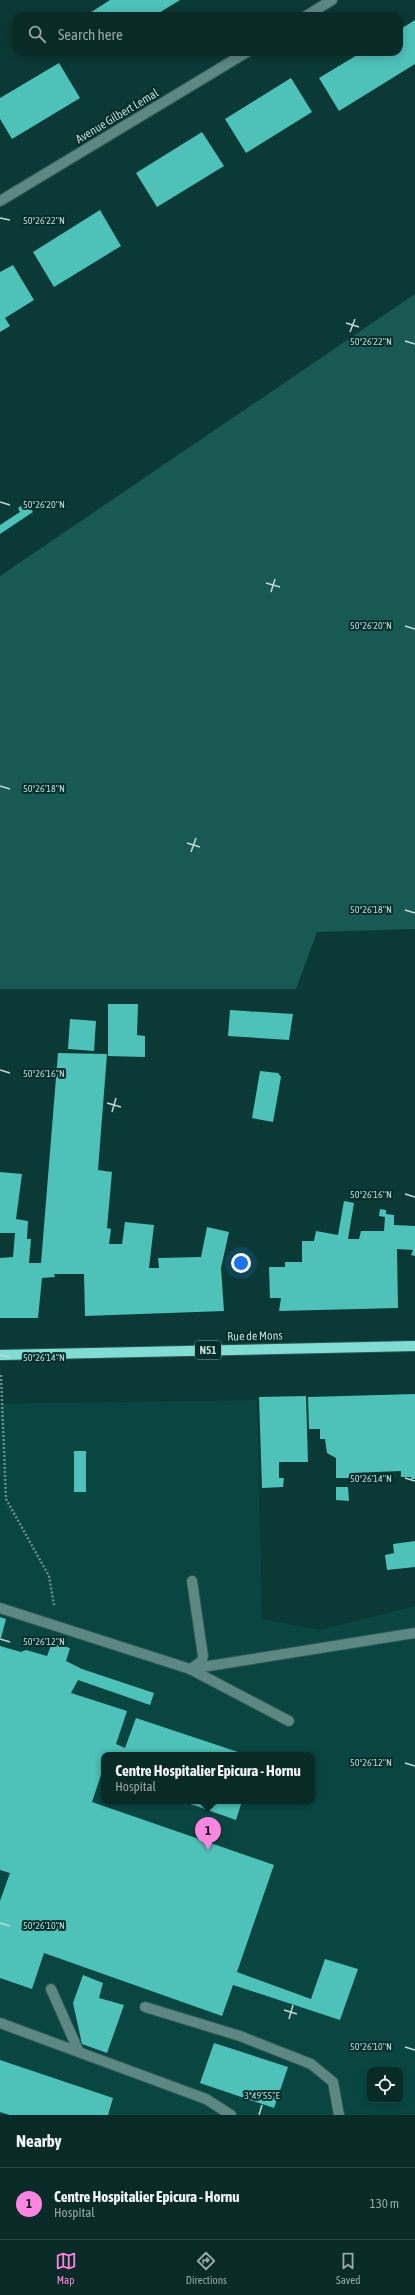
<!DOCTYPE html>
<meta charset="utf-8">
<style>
body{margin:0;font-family:"Asap Condensed",sans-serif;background:#113330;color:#f1f3f6}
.controls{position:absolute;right:12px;bottom:12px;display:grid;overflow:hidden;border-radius:8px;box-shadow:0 2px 10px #0003}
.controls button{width:36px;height:36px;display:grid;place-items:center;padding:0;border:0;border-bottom:1px solid #294745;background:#082b28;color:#f1f3f6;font:20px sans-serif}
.you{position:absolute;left:241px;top:1263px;width:14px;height:14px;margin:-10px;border:3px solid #fff;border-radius:50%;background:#1a73e8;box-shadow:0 0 0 6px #1a73e833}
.badge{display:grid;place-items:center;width:26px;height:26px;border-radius:50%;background:#fe86e0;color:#111;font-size:13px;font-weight:700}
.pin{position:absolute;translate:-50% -33px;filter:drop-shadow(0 1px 2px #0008)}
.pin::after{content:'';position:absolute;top:21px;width:14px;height:12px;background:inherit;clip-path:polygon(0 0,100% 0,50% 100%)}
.popup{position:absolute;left:101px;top:1752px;width:214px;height:52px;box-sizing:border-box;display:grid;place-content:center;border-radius:8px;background:#082b28;filter:drop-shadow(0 1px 3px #0005);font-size:13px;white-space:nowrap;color:#98a7a8}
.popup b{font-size:15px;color:#f1f3f6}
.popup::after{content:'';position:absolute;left:50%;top:100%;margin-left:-8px;border:8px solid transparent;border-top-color:#082b28}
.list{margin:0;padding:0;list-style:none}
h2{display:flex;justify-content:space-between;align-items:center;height:52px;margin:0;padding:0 16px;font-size:17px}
h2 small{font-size:13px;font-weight:400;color:#98a7a8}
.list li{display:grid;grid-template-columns:26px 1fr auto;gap:12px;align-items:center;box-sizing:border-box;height:72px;padding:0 16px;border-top:1px solid #294745}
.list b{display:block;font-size:15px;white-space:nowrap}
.list p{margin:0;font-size:13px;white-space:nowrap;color:#98a7a8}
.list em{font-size:13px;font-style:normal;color:#98a7a8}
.icon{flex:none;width:22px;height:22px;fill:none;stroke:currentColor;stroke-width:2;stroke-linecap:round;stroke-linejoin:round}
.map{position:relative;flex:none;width:415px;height:2115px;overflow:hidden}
.search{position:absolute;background:#082b28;box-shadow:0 2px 10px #0003;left:12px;right:12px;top:12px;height:44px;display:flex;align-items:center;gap:10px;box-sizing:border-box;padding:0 14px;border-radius:12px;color:#98a7a8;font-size:15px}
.sheet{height:124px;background:#082b28}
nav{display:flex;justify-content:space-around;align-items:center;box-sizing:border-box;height:56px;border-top:1px solid #294745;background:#082b28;font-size:11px;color:#98a7a8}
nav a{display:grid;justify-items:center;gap:2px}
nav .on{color:#fe86e0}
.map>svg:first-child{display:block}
.built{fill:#094642;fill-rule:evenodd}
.green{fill:#185954}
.building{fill:#4ec2b8}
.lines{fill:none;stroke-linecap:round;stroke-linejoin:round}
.minor-casing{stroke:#2c5652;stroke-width:12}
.major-casing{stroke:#2c5652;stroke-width:12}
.path{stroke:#6d8e8b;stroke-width:2.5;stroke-dasharray:2 2;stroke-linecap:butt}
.minor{stroke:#5c8782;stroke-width:10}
.major{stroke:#81ddd4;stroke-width:10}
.ticks{fill:none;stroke:#c2d8d5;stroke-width:1.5}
.labels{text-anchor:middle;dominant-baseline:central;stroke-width:4;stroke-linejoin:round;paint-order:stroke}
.shield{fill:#002e2b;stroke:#88a5a2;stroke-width:1}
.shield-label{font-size:11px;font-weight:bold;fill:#c2d8d5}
.street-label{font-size:12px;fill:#c2d8d5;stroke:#002e2b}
.ticks-label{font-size:10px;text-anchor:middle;fill:#c2d8d5;stroke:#002e2b;stroke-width:4;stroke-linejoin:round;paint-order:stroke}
</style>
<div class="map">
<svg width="415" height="2115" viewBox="0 0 415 2115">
<rect width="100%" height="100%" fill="#0b3935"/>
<path class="built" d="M257,1400l5,219 58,11 95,-24v509h-415v-711zM104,1755h208v46h-208zM370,2070h30v30h-30z"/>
<path class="green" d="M415,294v635l-98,3 -21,57h-296v-413z"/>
<g class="building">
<path d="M110,0h70l-26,16h-69z"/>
<path d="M415,20v44l-76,47 -20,-33 43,-26h37v-22z"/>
<path d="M59,63l21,35 -68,41 -12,-20v-21z"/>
<path d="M291,78l21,34 -66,41 -21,-34z"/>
<path d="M202,132l22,34 -67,41 -21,-34z"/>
<path d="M100,210l21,36 -67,41 -21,-35z"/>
<path d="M13,265l21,35 -29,18 5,8 -10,6v-60z"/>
<path d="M26,503l7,9 -33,22v-9l20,-13 -2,-4z"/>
<path d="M108,1004h30l-1,31 8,1v21l-37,-1z"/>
<path d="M230,1010l63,4 -4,26 -61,-4z"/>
<path d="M70,1019l26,2 -2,30 -26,-2z"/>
<path d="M58,1053l49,1 -9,116 14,2 -5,56 4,1 -2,15h13l3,-22 29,3 -5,43h10l-1,-10 43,-1 6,-30 22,5 -8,36 3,43 -139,5 -1,-42h-30l1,3 -13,1 -4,40h-38v-60l13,-1 2,-24h-15v-61l22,2 -6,45 12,2 -1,18h4l-2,24h12z"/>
<path d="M260,1071l18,2 3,4 -8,45 -21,-4z"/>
<path d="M344,1201l10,2 -6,36h11l2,-8h23l1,-14 -6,-1 1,-7 6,1v4l8,1v10l21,1v30l-4,-1 2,-5 -16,-1 1,59 -119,3 2,-13h-11l-1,-31h16v-5h17v-21h12l2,-10 22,4z"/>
<path d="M415,1394v85h-4v-2h-10v-6l-50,2 1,5h-16v-20l-9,-5 -2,-14h-5v-10h-11l-1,-32z"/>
<path d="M306,1396l2,66h-29v16h5l-1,9 -21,1 -3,-91z"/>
<rect x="74" y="1451" width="12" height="41"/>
<path d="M336,1487h12l1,14 -13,-1z"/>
<path d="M415,1541v26l-28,3 -2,-15 9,-2 -1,-9z"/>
<path d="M0,1617l6,2 -5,19h-1z"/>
<path d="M52,1643l18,5 -4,13 16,8 72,24 -4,12 -72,-25 -7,13 56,18 -11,33 9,4 11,-30 111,37h-143v11l-12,36 182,63 -37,107 74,27 14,-40 33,10 -18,51 -107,-35 -11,31 -178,-63 -12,36 -32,-11v-77l10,-28 -10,-3v-224l21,6 5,-2 21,6z"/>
<path d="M182,1801h60l-6,19z"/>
<path d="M83,1975l20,8 -4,15 25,7 -17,48 -25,-9 -9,-41z"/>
<path d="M214,2043l74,24 -14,41 -74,-25z"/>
<path d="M0,2060l113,38 -5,17h-98l-10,-3z"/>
</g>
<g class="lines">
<defs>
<g id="minor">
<path d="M306,16l26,-16"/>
<path d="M0,201l247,-149"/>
<path d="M192,1581l11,75 -1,5 -10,7"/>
<path d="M0,1608l190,61 225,-36"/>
<path d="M190,1669l99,52"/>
<path d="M51,1989l28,63"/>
<path d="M145,2007l95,29 71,28 22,18 6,33"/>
<path d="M0,2023l206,76 25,16"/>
</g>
<path id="major" d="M0,1355l415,-9"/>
</defs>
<use href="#minor" class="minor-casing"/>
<use href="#major" class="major-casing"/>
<path class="path" d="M1,1375l5,124 43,77 5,29"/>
<use href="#minor" class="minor"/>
<use href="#major" class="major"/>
</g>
<path class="ticks" d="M0,218l10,2M346,323l13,4M350,332l5,-13M405,341l10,3M0,502l10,3M266,583l14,4M271,592l4,-13M405,626l10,3M0,786l10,3M187,843l13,4M191,852l5,-14M405,910l10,3M0,1070l10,3M107,1103l14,4M112,1112l4,-14M405,1194l10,3M0,1355l10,2M405,1478l10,3M0,1639l10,3M405,1763l10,3M0,1923l10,3M284,2010l13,4M289,2019l4,-14M405,2047l10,3M259,2115l3,-10"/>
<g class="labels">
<rect class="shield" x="195" y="1341" width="26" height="18" rx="3"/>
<g class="shield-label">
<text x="208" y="1350">N51</text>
</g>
<g class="street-label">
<text transform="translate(117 116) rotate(-31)">Avenue Gilbert Lemal</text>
<text transform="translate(255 1336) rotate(-1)">Rue de Mons</text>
</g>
</g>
<g class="ticks-label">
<text x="44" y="224">50°26'22"N</text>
<text x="371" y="345">50°26'22"N</text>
<text x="44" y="508">50°26'20"N</text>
<text x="371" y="629">50°26'20"N</text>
<text x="44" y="792">50°26'18"N</text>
<text x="371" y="913">50°26'18"N</text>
<text x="44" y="1077">50°26'16"N</text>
<text x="371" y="1198">50°26'16"N</text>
<text x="44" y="1361">50°26'14"N</text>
<text x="371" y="1482">50°26'14"N</text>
<text x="44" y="1645">50°26'12"N</text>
<text x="371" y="1766">50°26'12"N</text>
<text x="44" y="1929">50°26'10"N</text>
<text x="371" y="2050">50°26'10"N</text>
<text x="262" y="2099">3°49'55"E</text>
</g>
</svg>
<div class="controls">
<button><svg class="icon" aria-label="locate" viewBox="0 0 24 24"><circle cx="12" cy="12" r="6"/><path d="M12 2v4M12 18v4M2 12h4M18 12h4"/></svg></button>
</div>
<div class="you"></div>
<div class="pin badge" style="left:208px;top:1850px">1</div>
<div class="popup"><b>Centre Hospitalier Epicura - Hornu</b>Hospital</div>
<div class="search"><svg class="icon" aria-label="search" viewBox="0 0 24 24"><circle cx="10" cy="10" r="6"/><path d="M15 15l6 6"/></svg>Search here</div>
</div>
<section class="sheet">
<h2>Nearby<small></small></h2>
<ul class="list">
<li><span class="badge">1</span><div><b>Centre Hospitalier Epicura - Hornu</b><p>Hospital</p></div><em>130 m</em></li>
</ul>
</section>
<nav>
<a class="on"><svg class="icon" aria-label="map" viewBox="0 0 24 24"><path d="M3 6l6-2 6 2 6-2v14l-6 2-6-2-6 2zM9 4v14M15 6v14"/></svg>Map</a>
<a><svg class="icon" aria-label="directions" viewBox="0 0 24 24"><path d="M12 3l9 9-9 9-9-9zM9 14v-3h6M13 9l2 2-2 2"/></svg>Directions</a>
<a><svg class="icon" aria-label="saved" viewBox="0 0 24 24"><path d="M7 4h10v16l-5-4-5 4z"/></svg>Saved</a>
</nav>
